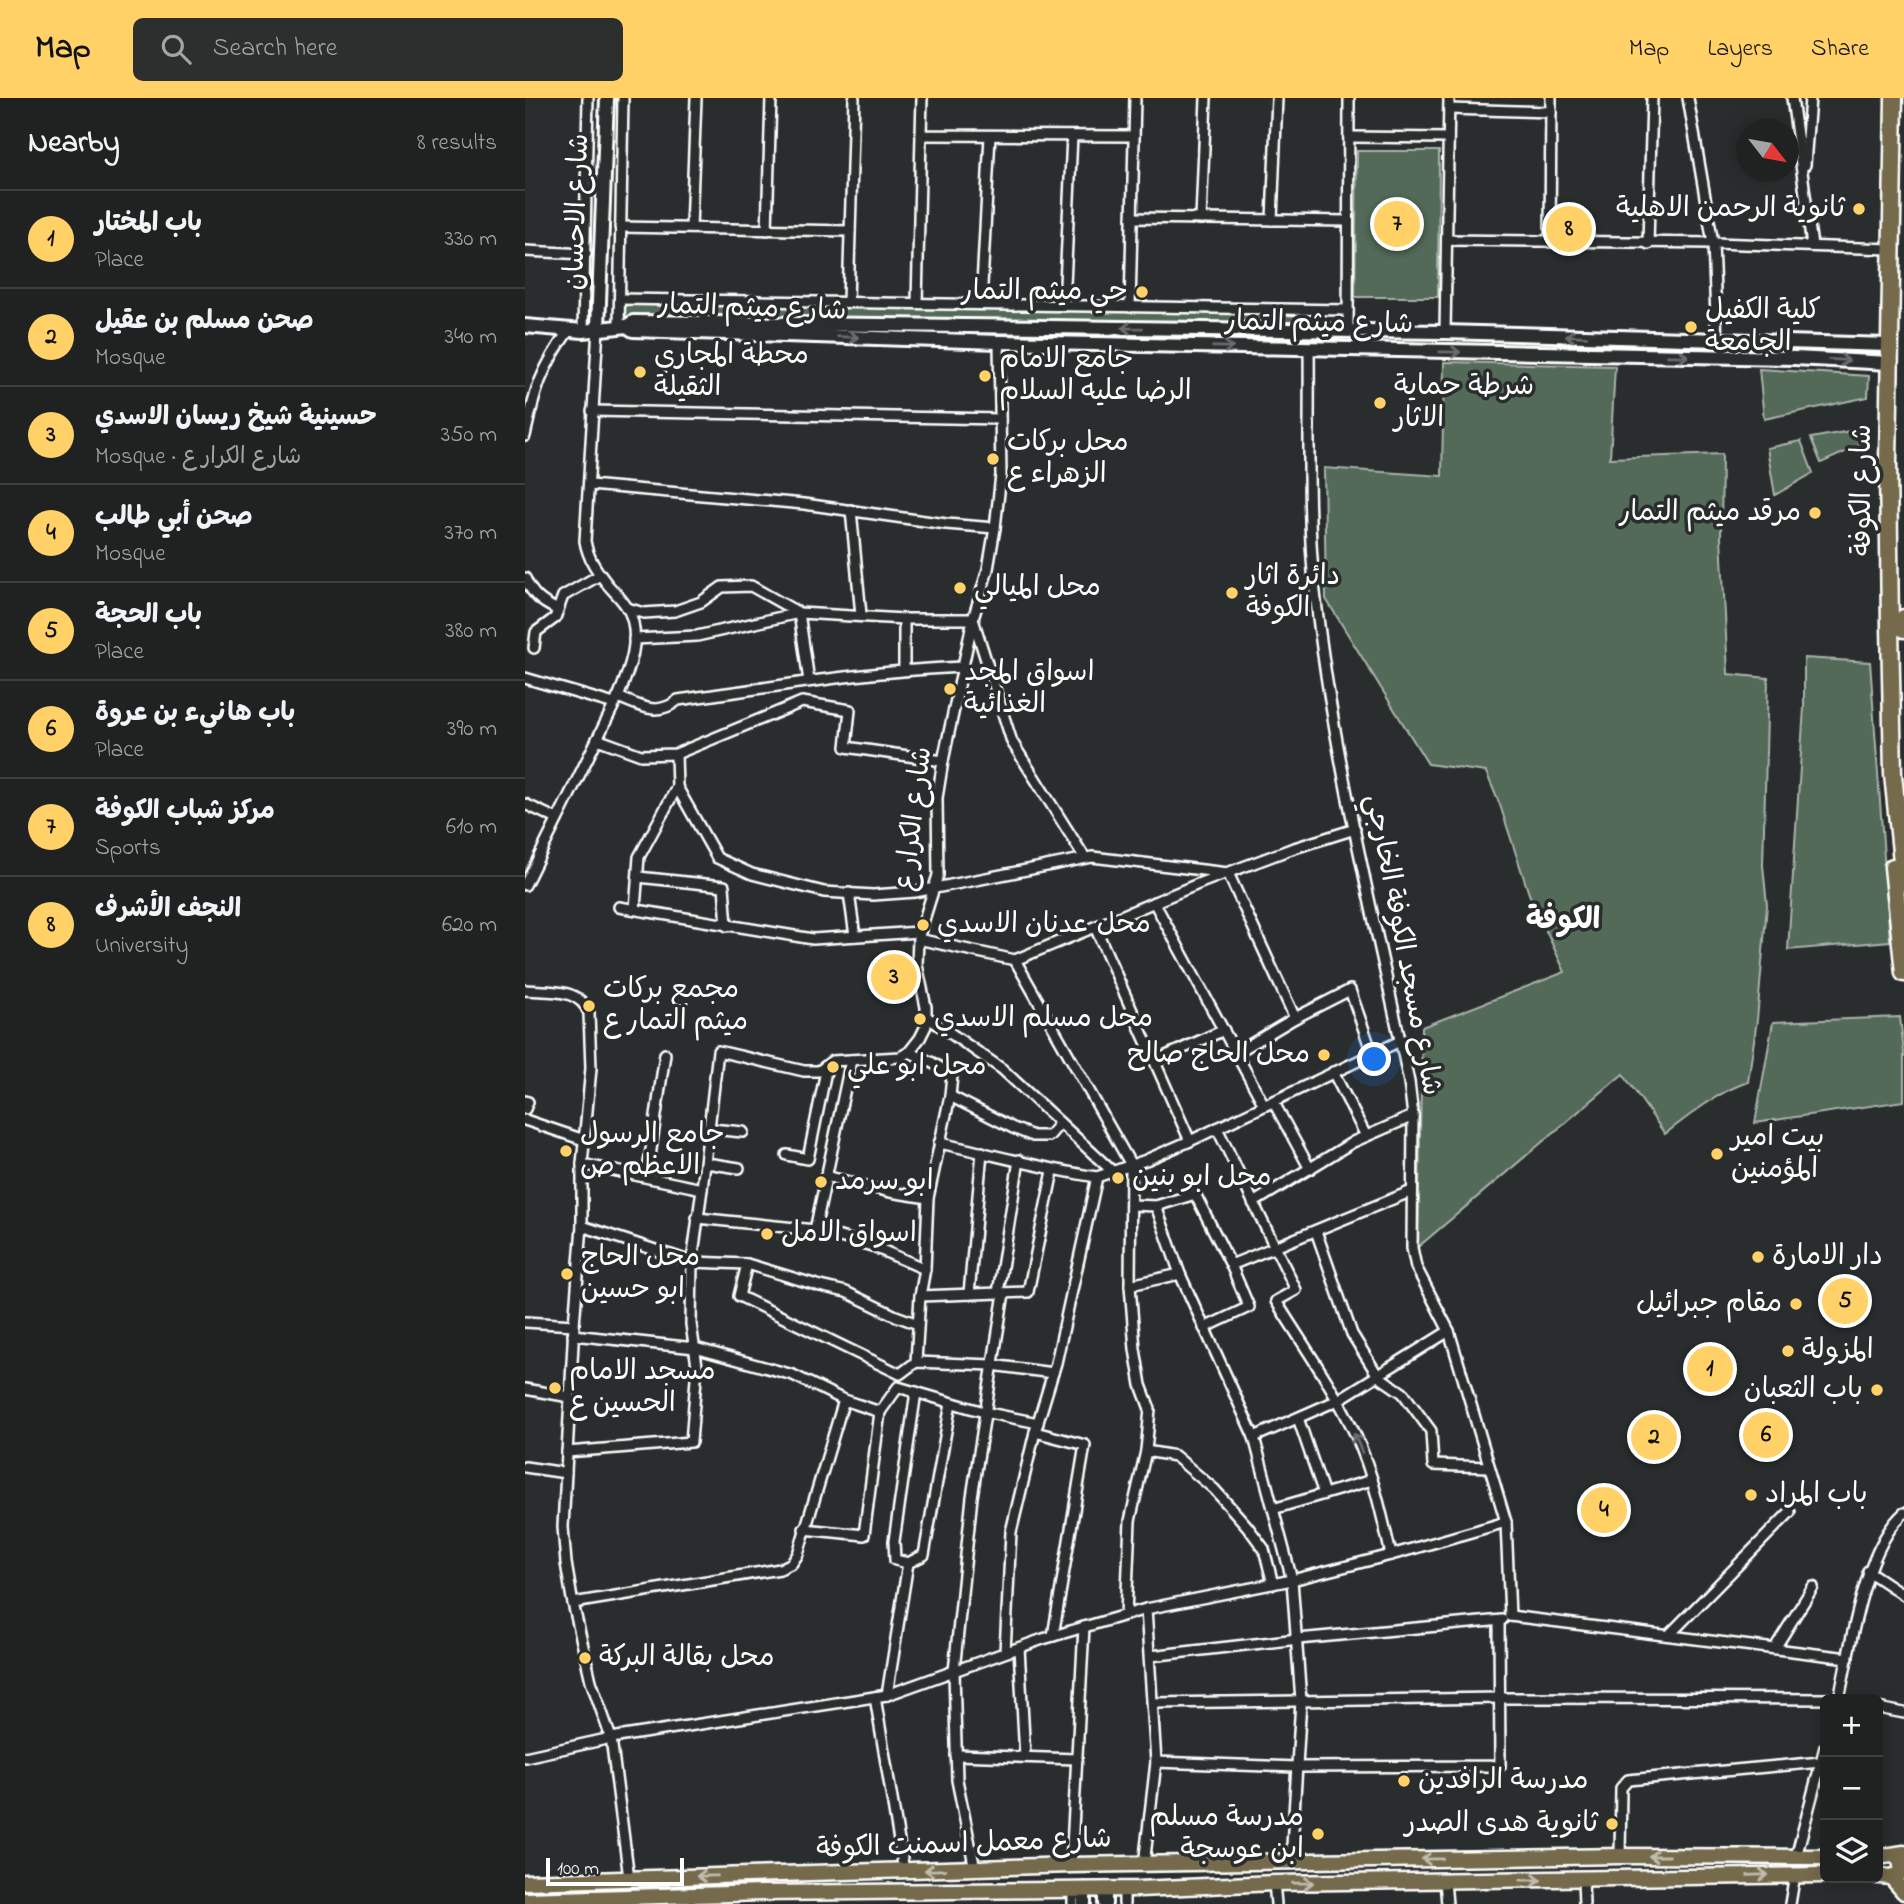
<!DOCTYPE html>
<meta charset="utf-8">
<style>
body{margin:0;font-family:"Indie Flower","Playpen Sans Arabic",sans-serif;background:#2d2f2f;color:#f1f3f6}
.controls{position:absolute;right:21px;bottom:21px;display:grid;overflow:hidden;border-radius:10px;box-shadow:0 4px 18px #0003}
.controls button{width:63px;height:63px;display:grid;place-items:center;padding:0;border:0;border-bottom:2px solid #3d3f40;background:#202222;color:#f1f3f6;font:35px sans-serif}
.compass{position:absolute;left:1211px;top:21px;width:63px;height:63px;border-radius:50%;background:#202222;box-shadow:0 4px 18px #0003;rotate:121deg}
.scale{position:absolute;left:21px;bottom:18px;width:138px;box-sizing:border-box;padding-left:7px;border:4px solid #fff;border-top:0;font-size:19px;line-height:24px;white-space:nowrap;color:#fff;-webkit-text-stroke:5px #2a2d2e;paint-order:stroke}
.you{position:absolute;left:850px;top:962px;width:24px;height:24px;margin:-18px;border:5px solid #fff;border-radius:50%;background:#1a73e8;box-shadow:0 0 0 10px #1a73e833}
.badge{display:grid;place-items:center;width:46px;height:46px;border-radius:50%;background:#ffd166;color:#111;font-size:23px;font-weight:700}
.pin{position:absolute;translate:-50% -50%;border:4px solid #fff;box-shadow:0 2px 7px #0006}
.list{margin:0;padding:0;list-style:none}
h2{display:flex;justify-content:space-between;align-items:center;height:91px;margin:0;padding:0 28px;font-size:30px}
h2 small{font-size:23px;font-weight:400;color:#a2a4a5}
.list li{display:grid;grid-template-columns:46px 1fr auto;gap:21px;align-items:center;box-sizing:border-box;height:98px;padding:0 28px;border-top:2px solid #3d3f40}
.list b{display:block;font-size:26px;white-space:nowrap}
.list p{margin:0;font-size:23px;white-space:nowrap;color:#a2a4a5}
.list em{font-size:23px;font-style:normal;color:#a2a4a5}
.icon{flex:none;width:38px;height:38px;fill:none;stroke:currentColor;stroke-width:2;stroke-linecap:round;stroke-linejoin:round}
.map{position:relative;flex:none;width:1379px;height:1806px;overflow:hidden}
header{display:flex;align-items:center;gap:42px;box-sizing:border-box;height:98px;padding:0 35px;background:#ffd166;color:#111}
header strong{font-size:33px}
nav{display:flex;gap:38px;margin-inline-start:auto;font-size:24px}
.search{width:490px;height:63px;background:#2d2f2f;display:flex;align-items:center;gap:18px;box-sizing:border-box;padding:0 24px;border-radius:10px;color:#a2a4a5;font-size:26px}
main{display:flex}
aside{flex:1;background:#202222}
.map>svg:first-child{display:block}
.green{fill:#536a58;stroke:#a9b4ac;stroke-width:2}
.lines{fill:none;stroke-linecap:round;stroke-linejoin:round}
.street-casing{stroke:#fff;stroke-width:14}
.secondary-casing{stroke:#fff;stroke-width:18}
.primary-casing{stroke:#fff;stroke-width:19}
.highway-casing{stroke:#fff;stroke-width:21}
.street{stroke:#2a2d2e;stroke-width:9}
.secondary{stroke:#2a2d2e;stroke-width:12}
.primary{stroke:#746b4b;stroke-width:14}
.highway{stroke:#746b4b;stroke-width:16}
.oneway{stroke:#6a6c6d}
.oneway2{stroke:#c0bcae}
.poi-dot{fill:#ffd166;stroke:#2a2d2e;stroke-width:2.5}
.labels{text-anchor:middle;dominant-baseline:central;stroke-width:7;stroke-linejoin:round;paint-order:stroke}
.poi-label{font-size:28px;fill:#fff;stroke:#2a2d2e;text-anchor:start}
.street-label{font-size:28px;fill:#fff;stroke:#2a2d2e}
.neighbourhood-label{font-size:30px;font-weight:bold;fill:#fff;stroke:#2a2d2e}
</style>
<header>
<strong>Map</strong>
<div class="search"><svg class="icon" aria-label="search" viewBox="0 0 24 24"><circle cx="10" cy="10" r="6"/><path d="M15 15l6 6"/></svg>Search here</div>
<nav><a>Map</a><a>Layers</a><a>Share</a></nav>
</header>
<main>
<aside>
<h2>Nearby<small>8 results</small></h2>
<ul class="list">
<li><span class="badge">1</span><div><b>باب المختار</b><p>Place</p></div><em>330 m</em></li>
<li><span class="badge">2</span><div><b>صحن مسلم بن عقيل</b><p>Mosque</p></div><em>340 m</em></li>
<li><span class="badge">3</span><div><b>حسينية شيخ ريسان الاسدي</b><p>Mosque · شارع الكرار ع</p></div><em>350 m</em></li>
<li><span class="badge">4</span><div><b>صحن أبي طالب</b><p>Mosque</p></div><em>370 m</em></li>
<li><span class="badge">5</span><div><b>باب الحجة</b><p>Place</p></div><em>380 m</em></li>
<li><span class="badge">6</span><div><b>باب هانيء بن عروة</b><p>Place</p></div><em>390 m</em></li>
<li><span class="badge">7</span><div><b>مركز شباب الكوفة</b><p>Sports</p></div><em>610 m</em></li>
<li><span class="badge">8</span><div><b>النجف الأشرف</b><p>University</p></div><em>620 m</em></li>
</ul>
</aside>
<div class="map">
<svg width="1379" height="1806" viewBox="0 0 1379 1806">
<rect width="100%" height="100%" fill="#2a2d2e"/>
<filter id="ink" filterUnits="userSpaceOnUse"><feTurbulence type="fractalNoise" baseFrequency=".0143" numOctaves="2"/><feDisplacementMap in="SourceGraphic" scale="14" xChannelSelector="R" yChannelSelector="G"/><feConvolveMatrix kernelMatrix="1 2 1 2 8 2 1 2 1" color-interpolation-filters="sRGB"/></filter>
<g filter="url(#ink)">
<g class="green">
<path d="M832,53h82l-1,146h-83z"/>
<path d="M99,204l700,11 -1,15 -699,-11z"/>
<path d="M919,264l171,4 -5,92 112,-4 -1,83 7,137 40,4 -5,187 4,40 -10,115 -9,62c-31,10 -58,33 -83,52l-42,-60 -205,173 4,-220 143,-55 -36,-78 -29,-89 -14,-33 -58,-8 -102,-165 -2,-131 118,8z"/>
<path d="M1234,271l110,7 -1,21 -104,22z"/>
<path d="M1331,332l3,16 -38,17 -10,-25z"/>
<path d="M1276,343l12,32 -38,22 -8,-47z"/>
<path d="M1279,560l66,4 20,279 -102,9 16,-243z"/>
<path d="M1375,919l4,35v49l-149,22 18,-101z"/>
</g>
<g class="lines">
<defs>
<g id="street">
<path d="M397,0l-1,37 213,1"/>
<path d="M1163,0l25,145 4,98"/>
<path d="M1267,0l20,148"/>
<path d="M924,11l102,3"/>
<path d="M824,39l99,1"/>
<path d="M1280,67l5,-67"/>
<path d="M607,120l216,3"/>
<path d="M676,121l5,-121"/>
<path d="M747,122l5,-122"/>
<path d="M95,129l230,4"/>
<path d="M166,130l5,-130"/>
<path d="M242,132l4,-132"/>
<path d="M922,142l266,3 178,6"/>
<path d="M1025,144l1,-144"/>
<path d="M1123,146l4,-146"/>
<path d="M0,153l61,3"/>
<path d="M95,201l728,11"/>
<path d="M323,204l6,-204"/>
<path d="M392,205l4,-168"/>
<path d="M456,206l9,-168"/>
<path d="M539,208l8,-170"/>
<path d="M605,209l5,-209"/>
<path d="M94,229l4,-229"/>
<path d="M58,233l5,-233"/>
<path d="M823,234l1,-234"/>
<path d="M920,234l4,-234"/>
<path d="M784,251c1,81 -3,163 6,243 18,165 60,328 94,490l4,34 -1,132 4,19 33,64 57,191 4,94"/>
<path d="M67,313l408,8"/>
<path d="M0,338c10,-46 16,-67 44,-106"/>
<path d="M65,387l214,19 142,20 49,4"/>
<path d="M326,412l10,105"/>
<path d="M0,480c8,18 16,24 33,32"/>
<path d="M102,510l17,5 31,-2 26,-9 21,-15 29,-1 48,27 105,6h69l39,123 73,116"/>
<path d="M379,521v50"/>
<path d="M109,541l63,-3 102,-23 10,68"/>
<path d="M9,550l2,-16 19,-14 8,-22 37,-21"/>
<path d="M0,580l89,26"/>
<path d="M93,599c22,9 40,20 60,3 95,-13 189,-29 284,-33"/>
<path d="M72,641l44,16 35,-1 126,-52 48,8 -4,37 97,14"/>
<path d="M151,656l1,33 40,71 35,16 72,18 49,3 42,-3 177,-35 136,16 67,145"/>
<path d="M0,706l32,15"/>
<path d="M113,779l86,9 3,40"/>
<path d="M0,787l93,-188c11,-26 24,-59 11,-86 -5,-10 -14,-18 -21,-26 -11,-14 -20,-26 -23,-44l13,-213"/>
<path d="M324,795l6,43"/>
<path d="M629,804l110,203"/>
<path d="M94,809l194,32 106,-7"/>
<path d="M110,811l4,-52 38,-70"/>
<path d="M570,829l95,214"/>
<path d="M393,841l97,21 116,205 -1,120 5,64 6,36 9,24 -4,42 -16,70 -4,94"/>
<path d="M490,862l188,-78 88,-33 64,-20"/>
<path d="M0,892c23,2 54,-3 64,23l2,55 -9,96v62l-8,99 -11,202 3,36 6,36 19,82 20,57 18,140"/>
<path d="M402,919l75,52 110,102"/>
<path d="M384,954l22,10 21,13 -2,21 -22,102 -3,71 -5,27 -4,66"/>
<path d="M711,955l59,-35 55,-28 22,63"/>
<path d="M630,963l69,-31"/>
<path d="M808,974l33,64"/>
<path d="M425,998l63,32 20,8h16l11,-13"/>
<path d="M0,1003l3,1 -3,7"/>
<path d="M748,1003l37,68"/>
<path d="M0,1022l59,20"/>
<path d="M692,1030l79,162 -20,11c27,44 59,88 80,135 17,38 26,79 35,119"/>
<path d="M186,1031l32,3"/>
<path d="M414,1045c53,11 104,26 158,34"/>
<path d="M262,1057l21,4 19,-93"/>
<path d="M181,1065l33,5"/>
<path d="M57,1066l120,25 16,-138 86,20h15l13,-10 68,-4 9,-5 11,-14 6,-12v-19l-9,-42 1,-26 20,-64 -1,-77 6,-37 30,-142 15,-50 7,-41 6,-53 -2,-133"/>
<path d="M300,1078l65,16 38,6"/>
<path d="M122,1079l18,-123"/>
<path d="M728,1105l100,-61 60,-26"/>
<path d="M607,1107l24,1 39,-12 36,71 18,42 -45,21"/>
<path d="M631,1108l24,68 74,163 38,143 9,121 -10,161"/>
<path d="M172,1120l118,12 57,16 53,23"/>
<path d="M57,1128l110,36 55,2 73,22 26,6 50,24 22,8"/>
<path d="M290,1132l36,-170"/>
<path d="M791,1133l36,103 26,42 25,17 28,38 2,34 56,2"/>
<path d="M222,1166l-8,32 161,78 16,-12 76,3 61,8"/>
<path d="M706,1167l181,-74"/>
<path d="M605,1187l50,-11"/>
<path d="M473,1195l21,-133"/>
<path d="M444,1196l13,-142"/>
<path d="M395,1198l108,-4 25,-121"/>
<path d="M0,1224l49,3"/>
<path d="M0,1291l45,8"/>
<path d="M319,1302l36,12 18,-25 86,25 54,11"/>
<path d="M773,1320l26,76"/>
<path d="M510,1334l50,13 -32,191"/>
<path d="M729,1339l84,-37 111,-69"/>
<path d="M621,1353l29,5 39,33 33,37 17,23 9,35"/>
<path d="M42,1354l124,-10 6,-76 -6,-42 1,-62 10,-73"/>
<path d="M0,1369l41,6"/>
<path d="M748,1411l99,-29"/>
<path d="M279,1431l60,6 16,-123"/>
<path d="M383,1465l-13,-3 -1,-19 22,-149"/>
<path d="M1343,1473l36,24"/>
<path d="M48,1505l207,-34 12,-6 6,-9 46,-154 -51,-25 -98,-27 -122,-13"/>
<path d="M985,1518l338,42"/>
<path d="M1145,1536l120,-122"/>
<path d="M494,1550l6,109"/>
<path d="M1250,1550l38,-61"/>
<path d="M480,1554l6,-120 24,-100 21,-69 41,-186 49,-17 44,-19 210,-100"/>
<path d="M625,1558l148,-17 204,-19"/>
<path d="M362,1597l21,-132 16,-8 27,-152"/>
<path d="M350,1599l29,174"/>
<path d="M1314,1601c11,-51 25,-151 65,-186"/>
<path d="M628,1605l346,-5 340,1"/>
<path d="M1353,1610l26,5"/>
<path d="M431,1657l121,4"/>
<path d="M0,1659l86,-19 276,-43 156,-56 103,-30 146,-29 99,-25 115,-33"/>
<path d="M631,1664l141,5 203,-1 -1,-144"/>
<path d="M1095,1758l1,-68 7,-8 193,-18"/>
<path d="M1271,1759l29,-110"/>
<path d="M546,1767l13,-238"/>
<path d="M619,1767l12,-103 -10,-153"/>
<path d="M450,1771l-18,-89 -3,-109 18,-174 32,-204"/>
<path d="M1058,1782l1,24"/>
<path d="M920,1783l2,23"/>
<path d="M749,1785l2,21"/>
<path d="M548,1792v14"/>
<path d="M599,1806v-16"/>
<path d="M1265,1806l5,-30"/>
</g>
<g id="secondary">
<path d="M0,228l58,5 44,-5"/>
<path d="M73,230l9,-230"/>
<path d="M1364,247l-444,-13 -812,-10 -6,4 6,4 366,12 795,16 96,5"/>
<path d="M559,1791v15"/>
<path d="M580,1791v15"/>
</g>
<g id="primary">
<path d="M1353,1759l26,-4"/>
<path d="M1353,1778l13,1 10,-4v-12l-6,-5"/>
<path d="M1366,1779l13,15"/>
<path d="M0,1784l546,-17 549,-9 205,1"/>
<path d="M0,1802l238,-7 376,-4 135,-6 551,-8"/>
</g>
<g id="highway">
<path d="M1369,0l-6,364 2,164 3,148 11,107"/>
<path d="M1379,520v11"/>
<path d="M1368,769l11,106"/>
</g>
</defs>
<use href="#street" class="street-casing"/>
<use href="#secondary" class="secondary-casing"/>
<use href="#primary" class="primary-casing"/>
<use href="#highway" class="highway-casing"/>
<use href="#street" class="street"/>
<use href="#secondary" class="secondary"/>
<use href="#primary" class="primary"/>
<use href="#highway" class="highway"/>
</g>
<defs><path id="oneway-shaft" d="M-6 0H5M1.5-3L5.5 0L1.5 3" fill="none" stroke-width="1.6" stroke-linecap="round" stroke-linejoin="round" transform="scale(1.75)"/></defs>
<g class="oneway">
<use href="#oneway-shaft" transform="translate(607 230) rotate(-179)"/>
<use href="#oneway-shaft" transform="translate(1051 238) rotate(-178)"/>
<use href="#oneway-shaft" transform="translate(323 239) rotate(2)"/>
<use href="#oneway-shaft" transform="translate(698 249) rotate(1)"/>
<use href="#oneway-shaft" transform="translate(925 254) rotate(1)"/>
<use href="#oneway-shaft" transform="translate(1153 258) rotate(1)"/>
<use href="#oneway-shaft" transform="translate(1314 262) rotate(3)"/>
<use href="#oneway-shaft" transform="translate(833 1345) rotate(-112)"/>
</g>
<g class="oneway2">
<use href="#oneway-shaft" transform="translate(1134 1758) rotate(-180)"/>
<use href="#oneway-shaft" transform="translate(907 1761) rotate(179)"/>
<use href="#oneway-shaft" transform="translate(410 1772) rotate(178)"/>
<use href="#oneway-shaft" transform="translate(1233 1777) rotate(-2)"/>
<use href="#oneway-shaft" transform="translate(182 1778) rotate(179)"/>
<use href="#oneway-shaft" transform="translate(1006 1782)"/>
<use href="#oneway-shaft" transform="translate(778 1785) rotate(-1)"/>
</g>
</g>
<g class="poi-dot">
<circle cx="1334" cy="111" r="7"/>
<circle cx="617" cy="194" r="7"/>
<circle cx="1166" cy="229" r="7"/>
<circle cx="115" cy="274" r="7"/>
<circle cx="460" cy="278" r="7"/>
<circle cx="855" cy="305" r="7"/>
<circle cx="468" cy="361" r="7"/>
<circle cx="1290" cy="415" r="7"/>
<circle cx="435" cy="490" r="7"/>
<circle cx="707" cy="495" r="7"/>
<circle cx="425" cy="591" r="7"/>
<circle cx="398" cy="827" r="7"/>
<circle cx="64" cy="908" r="7"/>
<circle cx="395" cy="921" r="7"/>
<circle cx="799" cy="957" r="7"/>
<circle cx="308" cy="969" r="7"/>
<circle cx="41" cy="1053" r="7"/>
<circle cx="1192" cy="1056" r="7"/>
<circle cx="593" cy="1080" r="7"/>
<circle cx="296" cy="1084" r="7"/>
<circle cx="242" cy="1136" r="7"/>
<circle cx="1233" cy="1159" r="7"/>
<circle cx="42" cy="1176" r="7"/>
<circle cx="1271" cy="1206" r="7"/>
<circle cx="1263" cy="1253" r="7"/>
<circle cx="30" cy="1290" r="7"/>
<circle cx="1352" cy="1292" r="7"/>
<circle cx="1226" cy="1397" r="7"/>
<circle cx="60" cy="1560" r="7"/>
<circle cx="879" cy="1683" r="7"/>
<circle cx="1087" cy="1726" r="7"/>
<circle cx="793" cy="1736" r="7"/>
</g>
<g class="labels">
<g class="poi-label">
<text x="1320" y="111" text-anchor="end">ثانوية الرحمن الاهلية</text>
<text x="603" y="194" text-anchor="end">حي ميثم التمار</text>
<text x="1180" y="213">كلية الكفيل<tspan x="1180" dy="32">الجامعة</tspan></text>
<text x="129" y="258">محطة المجاري<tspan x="129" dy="32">الثقيلة</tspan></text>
<text x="474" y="262">جامع الامام<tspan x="474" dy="32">الرضا عليه السلام</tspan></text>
<text x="869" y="289">شرطة حماية<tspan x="869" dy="32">الاثار</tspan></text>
<text x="482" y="345">محل بركات<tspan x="482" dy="32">الزهراء ع</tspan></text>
<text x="1276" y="415" text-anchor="end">مرقد ميثم التمار</text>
<text x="721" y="479">دائرة اثار<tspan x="721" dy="32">الكوفة</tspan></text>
<text x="449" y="490">محل الميالي</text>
<text x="439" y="575">اسواق المجد<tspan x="439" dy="32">الغذائية</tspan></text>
<text x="412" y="827">محل عدنان الاسدي</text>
<text x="78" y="892">مجمع بركات<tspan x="78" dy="32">ميثم التمار ع</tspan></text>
<text x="409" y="921">محل مسلم الاسدي</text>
<text x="785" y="957" text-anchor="end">محل الحاج صالح</text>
<text x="322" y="969">محل ابو علي</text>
<text x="55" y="1037">جامع الرسول<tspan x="55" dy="32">الاعظم ص</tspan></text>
<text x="1206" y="1040">بيت امير<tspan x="1206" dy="32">المؤمنين</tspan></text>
<text x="607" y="1080">محل ابو بنين</text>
<text x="310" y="1084">ابو سرمد</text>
<text x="256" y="1136">اسواق الامل</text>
<text x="1247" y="1159">دار الامارة</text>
<text x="56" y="1160">محل الحاج<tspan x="56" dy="32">ابو حسين</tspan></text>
<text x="1257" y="1206" text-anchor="end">مقام جبرائيل</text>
<text x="1277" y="1253">المزولة</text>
<text x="44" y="1274">مسجد الامام<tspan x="44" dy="32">الحسين ع</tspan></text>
<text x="1338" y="1292" text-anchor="end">باب الثعبان</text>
<text x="1240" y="1397">باب المراد</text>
<text x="74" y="1560">محل بقالة البركة</text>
<text x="893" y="1683">مدرسة الرافدين</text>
<text x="779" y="1720" text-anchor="end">مدرسة مسلم<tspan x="779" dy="32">ابن عوسجة</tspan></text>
<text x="1073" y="1726" text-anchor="end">ثانوية هدى الصدر</text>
</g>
<g class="street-label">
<text transform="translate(53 114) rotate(-88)">شارع الاحسان</text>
<text transform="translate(227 211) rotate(2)">شارع ميثم التمار</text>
<text transform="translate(794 226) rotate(1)">شارع ميثم التمار</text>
<text transform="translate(1338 392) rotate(-90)">شارع الكوفة</text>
<text transform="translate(390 721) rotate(-83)">شارع الكرار ع</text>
<text transform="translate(877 847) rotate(79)">شارع مسجد الكوفة الخارجي</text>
<text transform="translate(439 1747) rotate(-2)">شارع معمل اسمنت الكوفة</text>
</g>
<g class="neighbourhood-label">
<text x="1038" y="823">الكوفة</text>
</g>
</g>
</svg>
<div class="controls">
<button>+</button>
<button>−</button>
<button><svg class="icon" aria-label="layers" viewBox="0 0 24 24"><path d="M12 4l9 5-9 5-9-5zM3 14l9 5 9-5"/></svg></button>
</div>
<svg class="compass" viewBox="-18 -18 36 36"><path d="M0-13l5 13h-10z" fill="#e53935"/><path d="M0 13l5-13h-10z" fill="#a2a4a5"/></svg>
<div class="scale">100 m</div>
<div class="you"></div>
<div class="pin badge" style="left:1185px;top:1271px">1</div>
<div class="pin badge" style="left:1129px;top:1339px">2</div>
<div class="pin badge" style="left:369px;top:879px">3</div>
<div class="pin badge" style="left:1079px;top:1412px">4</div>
<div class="pin badge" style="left:1320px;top:1203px">5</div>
<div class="pin badge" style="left:1241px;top:1337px">6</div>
<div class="pin badge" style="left:872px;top:126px">7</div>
<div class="pin badge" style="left:1044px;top:131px">8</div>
</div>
</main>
